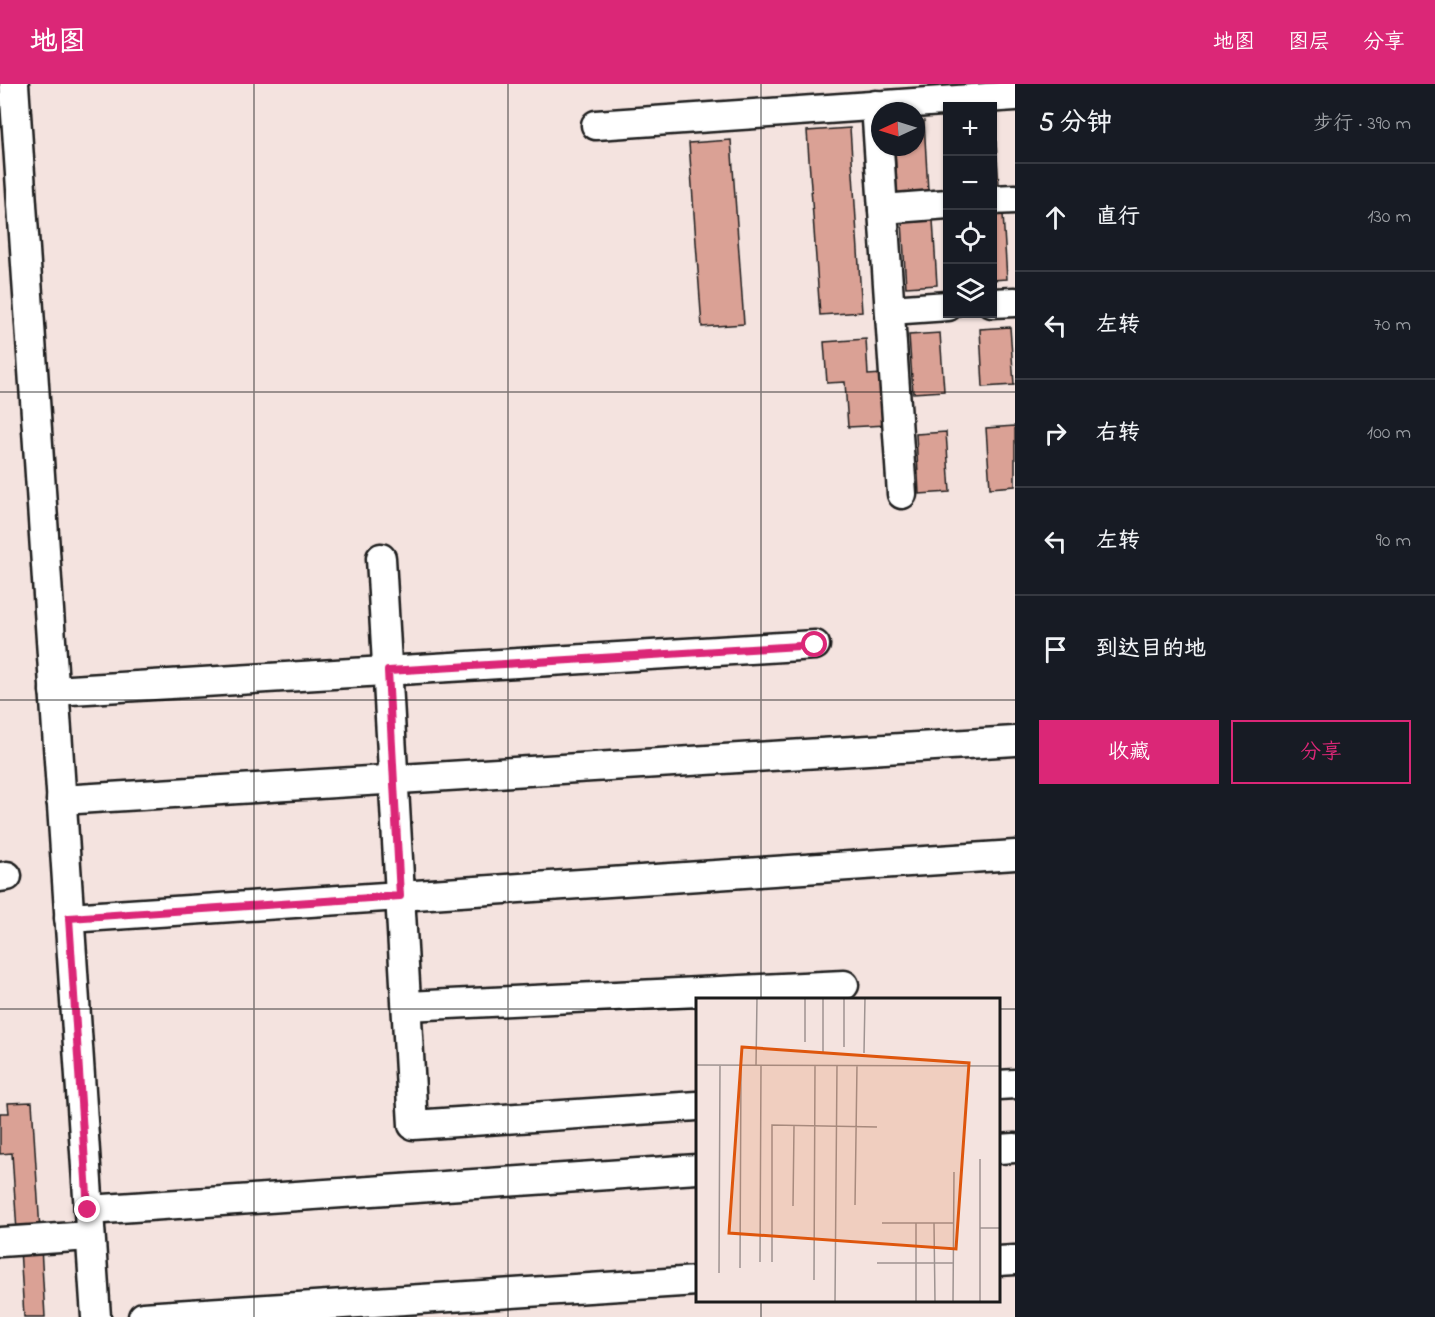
<!DOCTYPE html>
<html lang="zh">
<meta charset="utf-8">
<style>
body{margin:0;font-family:"Indie Flower","LXGW WenKai TC",sans-serif;background:#242831;color:#f1f3f6}
.controls{position:absolute;right:18px;top:18px;display:grid;overflow:hidden;border-radius:0px;box-shadow:0 2px 4px #0004}
.controls button{width:54px;height:54px;display:grid;place-items:center;padding:0;border:0;border-bottom:2px solid #363941;background:#171b24;color:#f1f3f6;font:30px sans-serif}
.compass{position:absolute;left:871px;top:18px;width:54px;height:54px;border-radius:50%;background:#171b24;box-shadow:0 2px 4px #0004;rotate:266deg}
.stop{position:absolute;width:18px;height:18px;margin:-14px;border:4px solid #db2777;border-radius:50%;background:#fff}
.stop.end{background:#db2777;border-color:#fff;box-shadow:0 2px 6px #0008}
.list{margin:0;padding:0;list-style:none}
h2{display:flex;justify-content:space-between;align-items:center;height:78px;margin:0;padding:0 24px;font-size:26px}
h2 small{font-size:20px;font-weight:400;color:#9ea1a6}
.list li{display:grid;grid-template-columns:39px 1fr auto;gap:18px;align-items:center;box-sizing:border-box;height:108px;padding:0 24px;border-top:2px solid #363941}
.list b{display:block;font-size:22px;white-space:nowrap}
.list em{font-size:20px;font-style:normal;color:#9ea1a6}
.actions{display:flex;gap:12px;padding:18px 24px}
.actions a{flex:1;padding:14px 0;border:2px solid #db2777;border-radius:0px;text-align:center;font-size:21px;color:#db2777}
.actions .main{background:#db2777;color:#fff}
.icon{flex:none;width:33px;height:33px;fill:none;stroke:currentColor;stroke-width:2;stroke-linecap:round;stroke-linejoin:round}
.map{position:relative;flex:none;width:1015px;height:1233px;overflow:hidden}
header{display:flex;align-items:center;gap:36px;box-sizing:border-box;height:84px;padding:0 30px;background:#db2777;color:#fff}
header strong{font-size:28px}
nav{display:flex;gap:33px;margin-inline-start:auto;font-size:21px}
main{display:flex}
aside{flex:1;background:#171b24}
.map>svg:first-child{display:block}
.building{fill:#daa195;stroke:#1c1c1c;stroke-width:1.5}
.lines{fill:none;stroke-linecap:round;stroke-linejoin:round}
.minor-casing{stroke:#1c1c1c;stroke-width:33}
.minor{stroke:#fff;stroke-width:28}
.route{stroke:#db2777;stroke-width:8}
.grid{fill:none;stroke:#1c1c1c;stroke-width:1.5;stroke-opacity:0.55}
.inset-road{fill:none;stroke:#9e9391;stroke-width:1.5}
.view{fill:#de560d;fill-opacity:0.15;stroke:#de560d;stroke-width:3}
.inset-edge{fill:none;stroke:#1c1c1c;stroke-width:3}
</style>
<header>
<strong>地图</strong>
<nav><a>地图</a><a>图层</a><a>分享</a></nav>
</header>
<main>
<div class="map">
<svg width="1015" height="1233" viewBox="0 0 1015 1233">
<rect width="100%" height="100%" fill="#f4e3df"/>
<filter id="ink" filterUnits="userSpaceOnUse"><feTurbulence type="fractalNoise" baseFrequency=".0167" numOctaves="2"/><feDisplacementMap in="SourceGraphic" scale="12" xChannelSelector="R" yChannelSelector="G"/><feConvolveMatrix kernelMatrix="1 2 1 2 8 2 1 2 1" color-interpolation-filters="sRGB"/></filter>
<g filter="url(#ink)">
<g class="building">
<path d="M992,31h2l5,70h-7z"/>
<path d="M916,37h8l4,70 -31,2 -2,-46h21z"/>
<path d="M850,44l12,184 -42,3 -13,-184z"/>
<path d="M731,56l13,184 -42,3 -13,-184z"/>
<path d="M1003,130l4,65 -15,1v-65z"/>
<path d="M933,136l4,65 -31,2 -4,-65z"/>
<path d="M1010,243l4,58 -31,2 -3,-58z"/>
<path d="M940,249l4,58 -31,2 -4,-58z"/>
<path d="M866,255l2,36 15,-1 4,51 -39,2 -3,-45 -18,1 -3,-41z"/>
<path d="M1015,342v60l-25,2 -4,-60z"/>
<path d="M946,348l4,60 -31,2 -3,-60z"/>
<path d="M32,1018l8,129 -23,1 -5,-79 -12,1v-41h9l-1,-10z"/>
<path d="M41,1163l4,70h-21l-4,-69z"/>
</g>
<g class="lines">
<defs>
<g id="minor">
<path d="M14,0l82,1233"/>
<path d="M876,21l26,389"/>
<path d="M596,41l419,-29"/>
<path d="M992,116l23,-1"/>
<path d="M883,125l65,-5"/>
<path d="M992,219l23,-1"/>
<path d="M890,226l58,-4"/>
<path d="M381,474l32,567 284,-19"/>
<path d="M54,607l761,-46"/>
<path d="M61,716l954,-59"/>
<path d="M0,793l7,-1"/>
<path d="M69,834l946,-63"/>
<path d="M407,922l437,-21"/>
<path d="M998,1001l17,-1"/>
<path d="M998,1065l17,-1"/>
<path d="M89,1126l608,-41"/>
<path d="M0,1158l90,-6"/>
<path d="M998,1177l17,-1"/>
<path d="M143,1233l554,-36"/>
</g>
</defs>
<use href="#minor" class="minor-casing"/>
<use href="#minor" class="minor"/>
</g>
</g>
<g class="lines" filter="url(#ink)">
<path class="route" d="M88,1126l-19,-292 331,-22 -12,-225 427,-26"/>
</g>
<path class="grid" d="M254,0v1233M508,0v1233M761,0v915M0,308h1015M0,616h1015M0,925h697M998,925h17M761,1216v17"/>
<g transform="translate(696 914)">
<rect width="304" height="304" fill="#f4e3df"/>
<path class="inset-road" d="M109,0v44M148,49v-49M168,55l1,-55M127,56v-56M0,67l305,1M60,67l1,-67M159,207l2,-140M97,208l1,-80M186,225h71M238,225l1,79M284,230h21M64,264l1,-197M76,264v-137l105,2M181,265h76M44,270l1,-203M23,275l1,-208M118,282l1,-215M139,304l2,-237M220,304v-79M257,304l1,-130M284,304v-143"/>
<path class="view" d="M46,49l227,16 -13,186 -227,-16z"/>
<rect width="304" height="304" class="inset-edge"/>
</g>
</svg>
<div class="controls">
<button>+</button>
<button>−</button>
<button><svg class="icon" aria-label="locate" viewBox="0 0 24 24"><circle cx="12" cy="12" r="6"/><path d="M12 2v4M12 18v4M2 12h4M18 12h4"/></svg></button>
<button><svg class="icon" aria-label="layers" viewBox="0 0 24 24"><path d="M12 4l9 5-9 5-9-5zM3 14l9 5 9-5"/></svg></button>
</div>
<svg class="compass" viewBox="-18 -18 36 36"><path d="M0-13l5 13h-10z" fill="#e53935"/><path d="M0 13l5-13h-10z" fill="#9ea1a6"/></svg>
<div class="stop" style="left:815px;top:561px"></div>
<div class="stop end" style="left:88px;top:1126px"></div>
</div>
<aside>
<h2>5 分钟<small>步行 · 390 m</small></h2>
<ul class="list">
<li><svg class="icon" aria-label="ahead" viewBox="0 0 24 24"><path d="M12 20V5M6 11l6-6 6 6"/></svg><div><b>直行</b></div><em>130 m</em></li>
<li><svg class="icon" aria-label="left" viewBox="0 0 24 24"><path d="M17 20v-9H6M10 6l-5 5 5 5"/></svg><div><b>左转</b></div><em>70 m</em></li>
<li><svg class="icon" aria-label="right" viewBox="0 0 24 24"><path d="M7 20v-9h11M14 6l5 5-5 5"/></svg><div><b>右转</b></div><em>100 m</em></li>
<li><svg class="icon" aria-label="left" viewBox="0 0 24 24"><path d="M17 20v-9H6M10 6l-5 5 5 5"/></svg><div><b>左转</b></div><em>90 m</em></li>
<li><svg class="icon" aria-label="arrive" viewBox="0 0 24 24"><path d="M6 21V4h12l-3 4 3 4H6"/></svg><div><b>到达目的地</b></div></li>
</ul>
<div class="actions"><a class="main">收藏</a><a>分享</a></div>
</aside>
</main>
